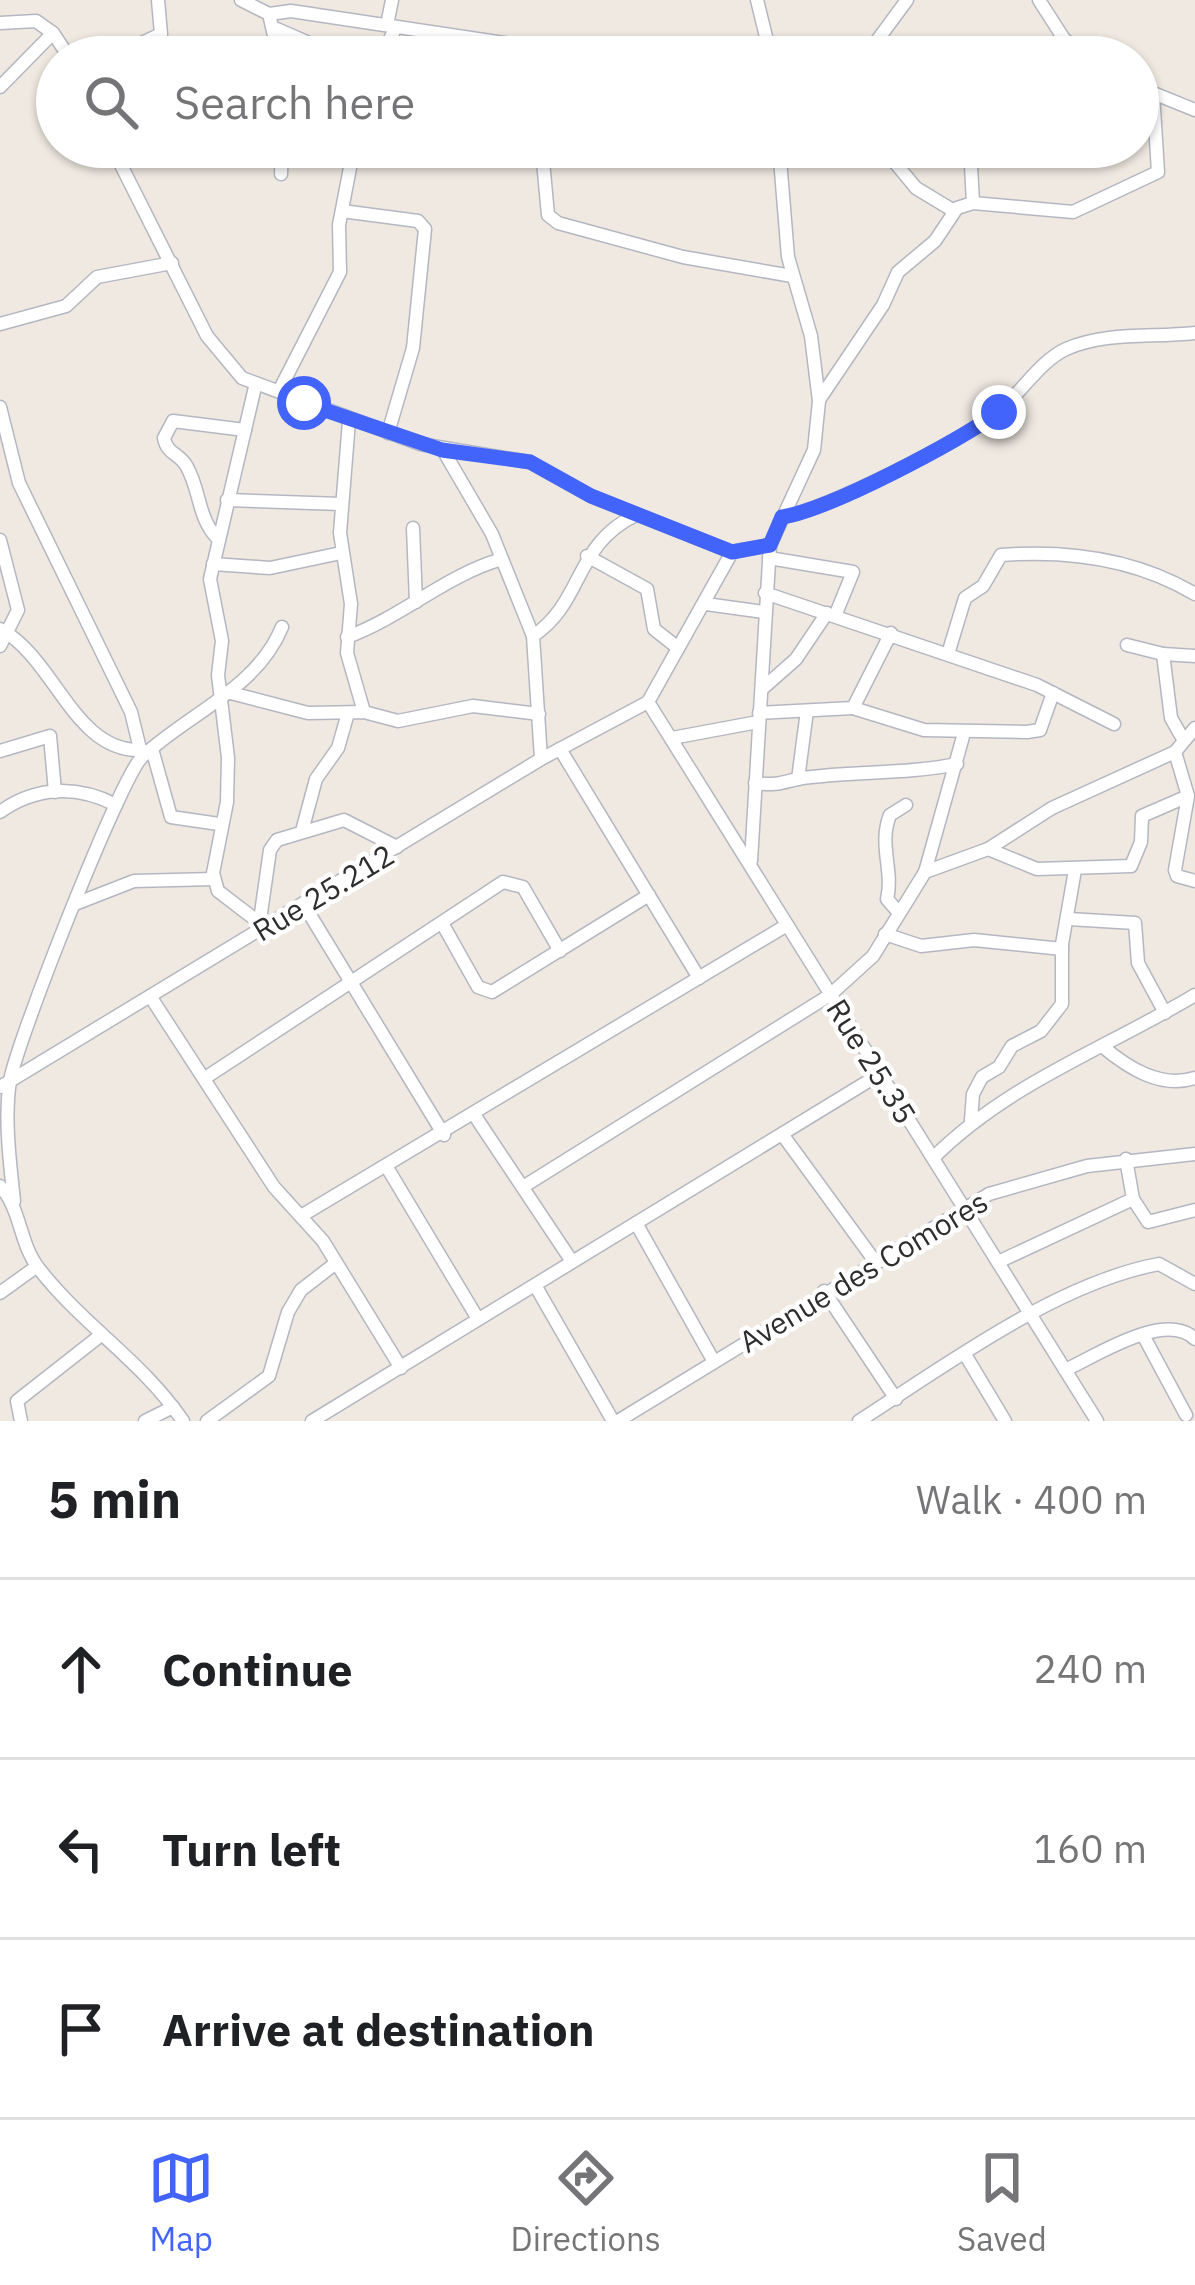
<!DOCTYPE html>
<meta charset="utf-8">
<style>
body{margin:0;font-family:"IBM Plex Sans",sans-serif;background:#f2f2f2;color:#202124}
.stop{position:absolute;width:36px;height:36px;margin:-27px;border:9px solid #4264fb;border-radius:50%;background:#fff}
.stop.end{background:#4264fb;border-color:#fff;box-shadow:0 3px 12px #0008}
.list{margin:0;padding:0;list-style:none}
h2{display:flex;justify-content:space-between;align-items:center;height:156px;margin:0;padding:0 48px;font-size:51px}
h2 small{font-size:39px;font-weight:400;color:#757577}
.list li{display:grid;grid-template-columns:78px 1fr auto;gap:36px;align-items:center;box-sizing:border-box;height:180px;padding:0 48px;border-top:3px solid #e0e0e0}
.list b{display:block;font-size:45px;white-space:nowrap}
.list em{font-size:39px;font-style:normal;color:#757577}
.icon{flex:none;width:66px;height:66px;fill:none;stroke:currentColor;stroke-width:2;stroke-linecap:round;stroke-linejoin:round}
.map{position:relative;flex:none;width:1195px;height:1421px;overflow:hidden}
.search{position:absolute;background:#fff;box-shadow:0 3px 9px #0004;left:36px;right:36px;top:36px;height:132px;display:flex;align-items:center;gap:30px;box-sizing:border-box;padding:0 42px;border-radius:66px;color:#757577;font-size:45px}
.sheet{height:696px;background:#fff}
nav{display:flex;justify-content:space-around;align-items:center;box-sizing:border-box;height:168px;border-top:3px solid #e0e0e0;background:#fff;font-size:33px;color:#757577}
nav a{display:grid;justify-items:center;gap:6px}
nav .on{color:#4264fb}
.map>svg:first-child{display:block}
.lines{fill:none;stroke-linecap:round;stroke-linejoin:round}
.minor-casing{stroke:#b4b7c1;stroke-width:15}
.minor{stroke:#fff;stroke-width:12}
.route{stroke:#4264fb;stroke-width:15}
.labels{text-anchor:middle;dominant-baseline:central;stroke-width:9;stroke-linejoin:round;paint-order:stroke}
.street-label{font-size:30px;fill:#2e2e2e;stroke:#fff}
</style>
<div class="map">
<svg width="1195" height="1421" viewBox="0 0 1195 1421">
<rect width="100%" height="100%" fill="#efe9e1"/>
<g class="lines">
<defs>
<g id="minor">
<path d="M241,0l28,14"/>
<path d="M757,0l14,57"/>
<path d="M1039,0l25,39 23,18"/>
<path d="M0,23l36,-2 17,12"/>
<path d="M387,25l5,-25"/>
<path d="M277,29l64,28"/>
<path d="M112,57l49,-23 -3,-34"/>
<path d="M279,57l-10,-43 22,-3 240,36"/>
<path d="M381,57l15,-30"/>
<path d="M865,57l42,-57"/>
<path d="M0,87l53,-54 16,24"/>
<path d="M1153,93l42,17"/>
<path d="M112,147l95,189 35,42 178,66 110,18 61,34 141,56"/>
<path d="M522,147l21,14 5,54 10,8 125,34 109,19"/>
<path d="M882,147l34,41 38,23"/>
<path d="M970,147l3,56"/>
<path d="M281,174l1,-27"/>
<path d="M342,211l76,10 7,8 -12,119 -25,85"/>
<path d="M0,324l66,-18 31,-29 75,-14"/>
<path d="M255,387l-45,192 12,62 -4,34 10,83 -1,44 -14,71 5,18 47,36"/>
<path d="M279,391l61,-119 -1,-47 15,-78"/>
<path d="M819,400l64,-95 15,-33 37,-31 22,-33 16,-5 100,9 85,-40 -5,-79 -15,-10"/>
<path d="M0,407l19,76 112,229 11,45"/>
<path d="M349,421l-9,112 11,71 -4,49 17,59"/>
<path d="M443,450l49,84 41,102 8,123"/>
<path d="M227,500l114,4"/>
<path d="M782,517c42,-6 182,-77 216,-105 23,-19 42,-51 68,-63 41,-18 87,-11 129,-16"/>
<path d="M413,528l3,74"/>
<path d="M218,539c-21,-22 -17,-47 -31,-72 -7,-14 -20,-12 -23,-29l9,-17 72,9"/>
<path d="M0,540l18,70 -18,36"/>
<path d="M587,556l60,33 7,40 24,19"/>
<path d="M769,558l84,14 -18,44"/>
<path d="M213,564l57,4 71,-15"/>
<path d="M765,593l272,92 77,39"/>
<path d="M706,604l58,8"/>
<path d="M0,629c55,29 74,124 142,121"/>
<path d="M533,636c51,-34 41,-92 103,-121"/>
<path d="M347,637c55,-20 99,-62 155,-78"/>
<path d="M1127,645l36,9"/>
<path d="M948,654l17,-56 18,-12 18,-31c67,-5 135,4 194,39"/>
<path d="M763,688l33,-29 31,-46"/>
<path d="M227,692l81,21 56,-1 34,9 75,-15 66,8"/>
<path d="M648,702l449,719"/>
<path d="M648,702l84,-150 38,-7 44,-95 5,-49 -8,-65 -23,-79 -9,-110"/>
<path d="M853,708l71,22 103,2 13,-2 13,-37"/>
<path d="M759,713l94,-5 38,-75"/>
<path d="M672,738l86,-16"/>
<path d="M1183,739l-12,-21 -8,-64 32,2"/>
<path d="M152,749l19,68 48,7"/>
<path d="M560,749l139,229"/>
<path d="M0,751l50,-15 5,56"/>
<path d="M1175,752l13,44"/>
<path d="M798,779l9,-68"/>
<path d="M755,783c27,4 32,-4 56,-6 49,-6 97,-3 146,-13"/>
<path d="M0,812c36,-26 77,-27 116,-7"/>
<path d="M302,831l14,-52 22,-31 10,-35"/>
<path d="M988,849l49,20 94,-3 10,-24 1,-26 46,-20 -13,74 2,6 18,5"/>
<path d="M751,861l19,-316"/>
<path d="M925,872l39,-139"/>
<path d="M75,904l59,-23 80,-2"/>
<path d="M304,905l140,230"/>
<path d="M899,913l-12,-14c7,-28 -9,-54 3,-84l16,-10"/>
<path d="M1069,919l66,4 3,40 27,50"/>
<path d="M260,920l10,-70 7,-10 67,-20 53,27"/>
<path d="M442,923l36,64 14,5 157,-97"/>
<path d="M885,934l36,12 53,-6 88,9"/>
<path d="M150,996l124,191 49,54 78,127"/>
<path d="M1102,1046c26,22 59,43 93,32"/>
<path d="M205,1078l298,-196 20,5 37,64"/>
<path d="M0,1087l541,-328 107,-57"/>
<path d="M475,1116l96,144"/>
<path d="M971,1120l2,-26 9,-17 17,-10 13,-21 29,-15 21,-27v-60l13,-74"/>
<path d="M782,1134l92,126"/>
<path d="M933,1158c75,-75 172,-109 262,-163"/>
<path d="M388,1169l90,150"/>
<path d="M526,1185l304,-190 43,-39 52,-84 63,-23 64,-41 123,-56 20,-24"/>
<path d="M0,1186c22,24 19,59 40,84 44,56 102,91 143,151"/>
<path d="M1133,1199l15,23 47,-12"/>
<path d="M14,1201c-4,-38 -10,-83 -4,-120 6,-38 110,-302 132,-324 45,-43 115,-68 140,-130"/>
<path d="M301,1216l486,-291"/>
<path d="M636,1223l77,137"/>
<path d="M998,1262l135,-63 -7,-40"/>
<path d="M535,1285l78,136"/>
<path d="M824,1291l72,108"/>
<path d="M0,1293l36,-26"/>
<path d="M1143,1335l43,80"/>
<path d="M966,1356l39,65"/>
<path d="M1065,1370c31,-14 100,-60 130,-31"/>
<path d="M21,1421l-4,-20 84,-66"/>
<path d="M145,1421l28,-14"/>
<path d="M207,1421l62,-45 19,-64 13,-22 35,-27"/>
<path d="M312,1421l568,-347"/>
<path d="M618,1421l371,-227 98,-28 108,-12"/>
<path d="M859,1421c87,-56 198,-138 300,-157l36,20"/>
</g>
</defs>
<use href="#minor" class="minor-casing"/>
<use href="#minor" class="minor"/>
</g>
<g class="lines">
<path class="route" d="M304,403l138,47 88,12 61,34 141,56 38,-7 12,-28c50,-8 174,-75 217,-105"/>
</g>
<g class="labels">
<g class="street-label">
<text transform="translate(323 892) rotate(-31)">Rue 25.212</text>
<text transform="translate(872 1061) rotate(58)">Rue 25.35</text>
<text transform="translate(863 1271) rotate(-31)">Avenue des Comores</text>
</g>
</g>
</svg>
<div class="stop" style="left:304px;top:403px"></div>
<div class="stop end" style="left:999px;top:412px"></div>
<div class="search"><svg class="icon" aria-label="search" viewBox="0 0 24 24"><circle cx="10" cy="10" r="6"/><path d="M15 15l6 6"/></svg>Search here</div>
</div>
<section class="sheet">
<h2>5 min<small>Walk · 400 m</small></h2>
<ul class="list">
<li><svg class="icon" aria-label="ahead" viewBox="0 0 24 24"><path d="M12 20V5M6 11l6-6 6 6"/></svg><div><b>Continue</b></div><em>240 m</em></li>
<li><svg class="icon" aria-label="left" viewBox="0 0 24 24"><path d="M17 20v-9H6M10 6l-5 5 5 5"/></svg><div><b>Turn left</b></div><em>160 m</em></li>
<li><svg class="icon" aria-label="arrive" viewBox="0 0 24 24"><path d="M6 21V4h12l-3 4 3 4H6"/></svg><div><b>Arrive at destination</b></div></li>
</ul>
</section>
<nav>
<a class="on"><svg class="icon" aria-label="map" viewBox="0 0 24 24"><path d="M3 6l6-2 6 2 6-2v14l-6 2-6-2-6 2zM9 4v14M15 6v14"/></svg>Map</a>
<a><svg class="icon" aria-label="directions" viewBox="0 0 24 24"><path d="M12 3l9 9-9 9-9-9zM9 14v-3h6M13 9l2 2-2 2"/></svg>Directions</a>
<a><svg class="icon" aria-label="saved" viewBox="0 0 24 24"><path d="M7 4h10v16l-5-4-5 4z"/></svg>Saved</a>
</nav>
